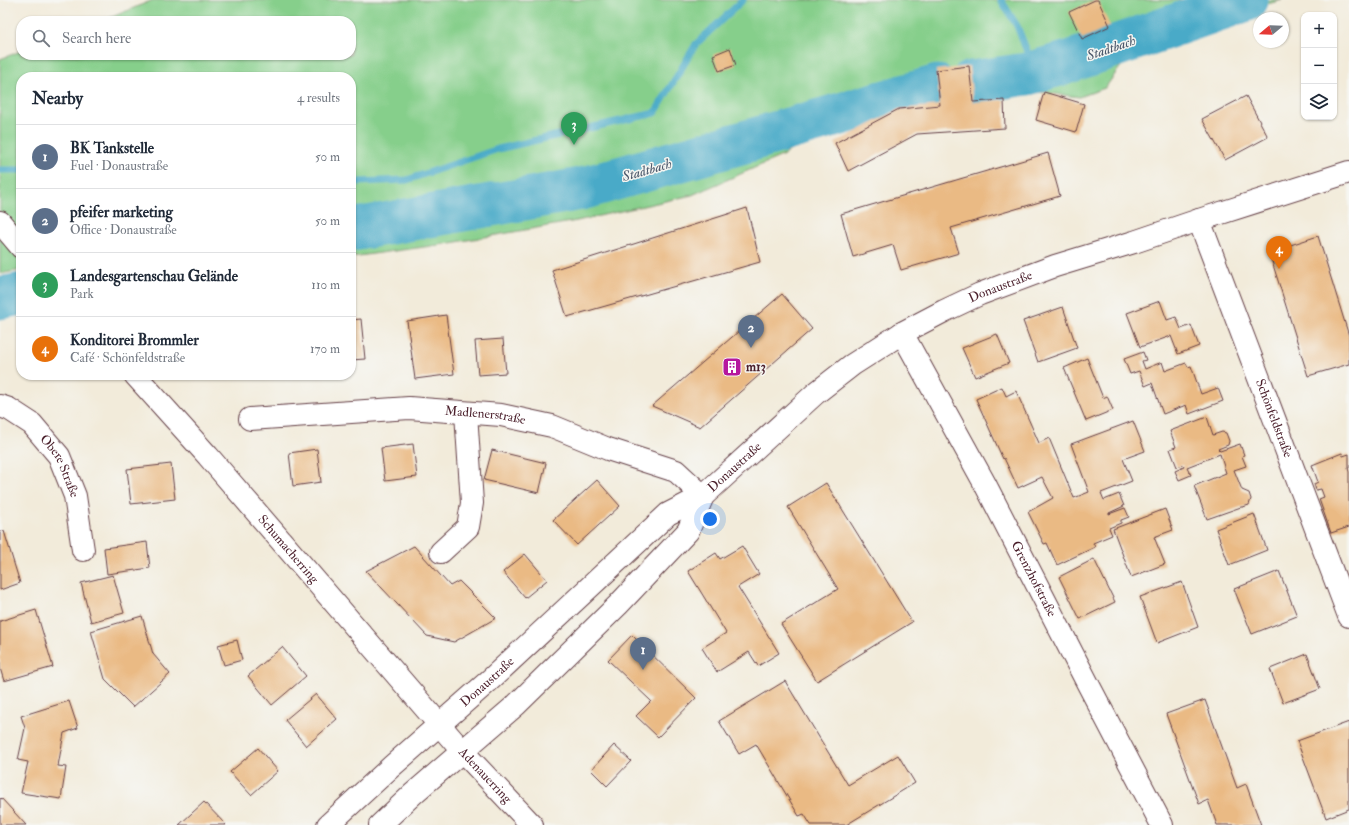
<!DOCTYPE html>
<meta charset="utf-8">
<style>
body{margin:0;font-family:"IM FELL Double Pica",serif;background:#f6f6f7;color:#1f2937}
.controls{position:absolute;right:12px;top:12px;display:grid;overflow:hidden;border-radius:8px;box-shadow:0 1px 3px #0004}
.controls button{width:36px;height:36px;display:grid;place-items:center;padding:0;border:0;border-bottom:1px solid #e0e1e3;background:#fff;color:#1f2937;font:20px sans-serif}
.compass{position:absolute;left:1253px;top:12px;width:36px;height:36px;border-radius:50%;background:#fff;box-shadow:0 1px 3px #0004;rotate:251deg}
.you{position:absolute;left:710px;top:519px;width:14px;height:14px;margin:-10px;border:3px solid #fff;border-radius:50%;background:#1a73e8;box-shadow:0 0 0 6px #1a73e833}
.badge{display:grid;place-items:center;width:26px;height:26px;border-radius:50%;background:#7c3aed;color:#fff;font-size:13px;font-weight:700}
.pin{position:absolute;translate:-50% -33px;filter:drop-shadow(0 1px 2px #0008)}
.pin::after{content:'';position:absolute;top:21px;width:14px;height:12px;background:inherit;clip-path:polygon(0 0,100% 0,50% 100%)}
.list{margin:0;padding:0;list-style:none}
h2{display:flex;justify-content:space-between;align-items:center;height:52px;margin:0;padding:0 16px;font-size:17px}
h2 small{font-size:13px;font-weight:400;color:#747a83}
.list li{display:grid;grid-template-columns:26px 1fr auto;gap:12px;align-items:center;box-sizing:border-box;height:64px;padding:0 16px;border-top:1px solid #e0e1e3}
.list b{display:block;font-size:15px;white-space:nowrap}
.list p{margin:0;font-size:13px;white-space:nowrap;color:#747a83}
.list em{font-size:13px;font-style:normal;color:#747a83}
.icon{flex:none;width:22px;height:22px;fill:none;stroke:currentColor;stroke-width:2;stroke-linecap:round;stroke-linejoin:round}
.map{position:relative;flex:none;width:1349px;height:825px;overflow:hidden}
.search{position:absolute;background:#fff;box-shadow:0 1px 3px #0004;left:16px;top:16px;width:340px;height:44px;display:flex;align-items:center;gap:10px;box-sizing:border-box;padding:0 14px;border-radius:16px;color:#747a83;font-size:15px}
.panel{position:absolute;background:#fff;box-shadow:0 1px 3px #0004;left:16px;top:72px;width:340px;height:308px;border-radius:16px}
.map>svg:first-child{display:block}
.green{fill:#86cf8b;stroke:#68775b}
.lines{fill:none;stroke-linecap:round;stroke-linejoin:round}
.stream{stroke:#49aac8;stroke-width:7}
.river{stroke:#49aac8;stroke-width:43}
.building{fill:#eaba84}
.minor-casing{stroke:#633e45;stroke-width:24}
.major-casing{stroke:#633e45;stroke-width:24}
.minor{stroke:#fff;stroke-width:22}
.major{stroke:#fff;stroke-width:22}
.labels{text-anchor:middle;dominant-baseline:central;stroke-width:3;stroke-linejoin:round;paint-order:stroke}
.street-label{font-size:13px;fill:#4a1f2b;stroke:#f6f6f2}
.poi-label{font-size:13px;font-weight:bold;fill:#4a1f2b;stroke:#f6f6f2;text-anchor:start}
.water-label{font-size:14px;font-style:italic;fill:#4a576a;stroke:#f6f6f2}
</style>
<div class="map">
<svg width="1349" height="825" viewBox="0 0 1349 825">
<rect width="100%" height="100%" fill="#f6f6f2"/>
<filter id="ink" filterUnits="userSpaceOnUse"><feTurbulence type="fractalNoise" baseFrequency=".025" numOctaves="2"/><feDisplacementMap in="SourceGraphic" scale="8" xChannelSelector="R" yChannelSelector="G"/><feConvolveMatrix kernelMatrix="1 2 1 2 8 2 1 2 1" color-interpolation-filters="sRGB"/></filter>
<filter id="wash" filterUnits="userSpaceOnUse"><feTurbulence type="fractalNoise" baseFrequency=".012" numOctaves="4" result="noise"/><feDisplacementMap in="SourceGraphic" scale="16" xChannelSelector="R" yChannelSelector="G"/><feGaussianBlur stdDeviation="0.9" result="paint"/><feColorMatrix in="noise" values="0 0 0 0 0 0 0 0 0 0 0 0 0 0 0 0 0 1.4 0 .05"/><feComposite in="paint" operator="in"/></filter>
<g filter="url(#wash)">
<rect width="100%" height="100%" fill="#f2ebda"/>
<path class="green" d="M153,0h1129l-142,40 -35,48 -26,9 -47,-6 -72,2 -33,4 -57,16 -56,21 -32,22 -90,39 -115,26 -138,24 -88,12v-180h-330v193l-21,4v-215l21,-8v4h330v-34h-249z"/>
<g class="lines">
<g class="stream">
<path d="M1001,0l16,26 18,46"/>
<path d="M0,170h21"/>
<path d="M351,184l7,-2 49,-2 91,-31 157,-36 41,-69 47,-44"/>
</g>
<g class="river">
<path d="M971,82l56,-8 42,-12 178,-62"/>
<path d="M351,230l230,-41 357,-103"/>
<path d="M0,298l21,-4"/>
</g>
</g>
<g id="blocks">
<g class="building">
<path d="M1095,0h3l12,26 -28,13 -13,-27z"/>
<path d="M730,48l6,17 -17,6 -6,-16z"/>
<path d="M969,66l4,36 31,-2 1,28 -88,6 -69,37 -13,-28 64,-34 41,-4 -4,-35z"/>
<path d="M1044,92l40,12 -8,28 -40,-12z"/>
<path d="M1246,96l22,41 -43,23 -23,-41z"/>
<path d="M1048,153l12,43 -109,32 8,25 -58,17 -8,-25 -40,12 -12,-43z"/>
<path d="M747,208l13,54 -193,55 -15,-47z"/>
<path d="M1318,236l31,100v28l-41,12 -39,-124z"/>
<path d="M782,294l30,35 -112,98 -48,-21z"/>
<path d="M1160,301l7,19 9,-3 5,12 10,-4 8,21 -21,8 -7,-18 -31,11 -13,-34z"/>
<path d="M1063,307l14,41 -39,14 -15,-41z"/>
<path d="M446,315l8,59 -39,5 -8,-58z"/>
<path d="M361,319l4,40 -14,1v-40z"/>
<path d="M997,334l12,29 -34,14 -13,-29z"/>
<path d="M503,339l3,34 -28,2 -3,-34z"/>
<path d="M1143,352l3,8 -4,1 3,8 17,-7 3,9 21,-8 2,4 3,-1 10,28 17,-6 5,13 -34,13 -3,-9 -23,9 -11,-31 -7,3 -6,-15 -9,3 -6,-15z"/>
<path d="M1087,358l16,40 4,-2 6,14 -27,11 -22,-53z"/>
<path d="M1002,387l4,9 10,-5 23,52 10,-5 25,60 15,-6 -18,-48 62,-23 12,30 -22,8 9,22 -31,12 3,7 15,-6 5,12 -15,7v1l16,-6 4,9 -8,3v3l-12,5 3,7 -19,8 2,4 -38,18 -10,-22 -3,1 -16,-32 25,-14 -11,-21 -24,11 -14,-30 -1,1 -27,-60z"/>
<path d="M1207,417l6,18 9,-3 4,1 3,8 -1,4 -10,4 2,2 20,-7 4,11 -2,1 4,10 -12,4 8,20 7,3 2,6 -2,6 -6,2h-2l-34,12 -13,-33 32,-13 -6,-19 -33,13 4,8 -12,5 -4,-9 9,-4 -1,-2 -6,2 -7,-18 6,-2 -6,-16z"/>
<path d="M413,444l4,33 -32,4 -4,-33z"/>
<path d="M317,449l4,33 -28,4 -4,-33z"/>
<path d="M492,450l54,13 -7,30 -55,-13z"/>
<path d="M1342,453l1,3 6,-2v14h-1l1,4v55l-18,6 -12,-34 5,-2 -3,-8 -5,1 -2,-6 4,-2 -6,-17z"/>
<path d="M171,464l4,35 -44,5 -4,-35z"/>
<path d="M597,480l23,26 -43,39 -24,-25z"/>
<path d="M826,483l86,139 -95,59 -36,-57 57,-35 -50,-82z"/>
<path d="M1165,509l8,21 -19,7 11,27 -34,13 -18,-48z"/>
<path d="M1254,514l13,36 -38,15 -13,-36z"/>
<path d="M4,531l16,52 -20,7v-58z"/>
<path d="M147,542l3,26 -43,6 -3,-26z"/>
<path d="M414,546l36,40 9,-5 37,37 -42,24 -27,-6 -61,-65z"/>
<path d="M742,546l17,28 -21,13 41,66 -21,13 -9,-14 -32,20 -15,-24 24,-15 -38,-62 28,-18 4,6z"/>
<path d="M525,554l22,26 -22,18 -22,-26z"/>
<path d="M1094,559l21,43 -35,17 -21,-42z"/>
<path d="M1279,571l18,45 -45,18 -18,-45z"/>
<path d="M113,575l11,38 -33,9 -10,-39z"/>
<path d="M1182,582l16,45 -41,16 -17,-46z"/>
<path d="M36,610l17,57 -49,14 -4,-13v-47z"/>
<path d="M142,616l11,38 17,20 -37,33 -28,-28 -14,-48z"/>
<path d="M632,635l64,63 -38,39 -22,-21 15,-15 -43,-41z"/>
<path d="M237,640l5,20 -18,5 -6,-20z"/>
<path d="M282,647l24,29 -34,29 -24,-29z"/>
<path d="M1307,654l13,35 -37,14 -13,-34z"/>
<path d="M785,681l63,104 50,-30 17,28 -69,42h-35l-7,-11 -5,2 -43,-72 -17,10 -20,-33z"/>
<path d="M316,694l21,25 -31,27 -21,-26z"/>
<path d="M1205,700l32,88 9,-4 15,41h-44l-9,-25 -9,4 -33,-90z"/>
<path d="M69,701l9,27 -14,5 -6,33 8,1 -5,32 -40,-6 7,-31 -10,-2 7,-32 -4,-12z"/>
<path d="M1349,722v87l-23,9 -29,-77z"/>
<path d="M614,745l17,16 -24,25 -16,-16z"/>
<path d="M258,748l20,23 -27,24 -21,-23z"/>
<path d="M1,798l25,27h-26v-26z"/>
<path d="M204,802l22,23h-47z"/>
</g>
</g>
</g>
<g filter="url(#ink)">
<use href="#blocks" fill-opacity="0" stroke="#633e45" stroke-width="1"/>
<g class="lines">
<defs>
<g id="minor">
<path id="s1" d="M1199,220l150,396"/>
<path id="s2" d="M902,333l83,151 103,200 74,141"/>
<path id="s3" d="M0,406l9,3 23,15 27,32 16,40 8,54"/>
<path id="s4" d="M250,419l159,-11 92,7 51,11 56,23 68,22 27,25"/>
<path d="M441,552l27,-25 4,-24 -6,-90"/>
<path id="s5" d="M328,825l63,-58 100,-88 177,-165 35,-18 113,-103 36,-28 50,-32 42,-22 36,-17 75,-28 79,-24 65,-22 150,-48"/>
<path d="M380,825l34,-32 102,-88 102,-100 70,-74 15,-35"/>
</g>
<g id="major">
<path d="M0,222l21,25"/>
<path id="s6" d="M135,375l73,81 255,296 69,73"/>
</g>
</defs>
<use href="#minor" class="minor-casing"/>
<use href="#major" class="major-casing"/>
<use href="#minor" class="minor"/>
<use href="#major" class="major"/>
</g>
</g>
<defs>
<symbol id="building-square" viewBox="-11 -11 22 22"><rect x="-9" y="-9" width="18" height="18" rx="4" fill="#b5179e" stroke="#f6f6f2"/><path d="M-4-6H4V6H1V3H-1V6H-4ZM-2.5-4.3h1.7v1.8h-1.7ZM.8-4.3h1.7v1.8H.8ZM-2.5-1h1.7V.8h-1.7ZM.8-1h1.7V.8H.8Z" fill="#fff"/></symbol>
</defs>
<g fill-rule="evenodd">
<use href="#building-square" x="721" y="356" width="22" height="22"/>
</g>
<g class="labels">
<g class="street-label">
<text stroke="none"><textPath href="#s5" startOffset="867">Donaustraße</textPath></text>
<text stroke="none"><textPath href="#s4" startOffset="236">Madlenerstraße</textPath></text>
<text stroke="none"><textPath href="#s1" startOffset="212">Schönfeldstraße</textPath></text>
<text stroke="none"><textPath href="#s5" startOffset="543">Donaustraße</textPath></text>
<text stroke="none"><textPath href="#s3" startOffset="88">Obere Straße</textPath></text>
<text stroke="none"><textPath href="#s6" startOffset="232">Schumacherring</textPath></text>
<text stroke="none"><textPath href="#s2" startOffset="279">Grenzhofstraße</textPath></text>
<text stroke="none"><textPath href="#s5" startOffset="214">Donaustraße</textPath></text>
<text stroke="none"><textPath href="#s6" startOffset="532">Adenauerring</textPath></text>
</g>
<g class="poi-label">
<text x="746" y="367">m13</text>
</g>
<g class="water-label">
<text transform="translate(1111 48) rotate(-19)">Stadtbach</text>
<text transform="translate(647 170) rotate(-16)">Stadtbach</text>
</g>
</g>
</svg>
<div class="controls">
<button>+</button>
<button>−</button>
<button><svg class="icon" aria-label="layers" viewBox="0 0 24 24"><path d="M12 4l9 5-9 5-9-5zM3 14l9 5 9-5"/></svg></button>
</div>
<svg class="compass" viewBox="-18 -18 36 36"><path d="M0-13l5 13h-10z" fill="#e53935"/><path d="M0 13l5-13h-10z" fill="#747a83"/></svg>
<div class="you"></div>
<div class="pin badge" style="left:643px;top:670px;background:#5c6f8a">1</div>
<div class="pin badge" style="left:751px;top:348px;background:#5c6f8a">2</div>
<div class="pin badge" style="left:574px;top:145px;background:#2e9e5b">3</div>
<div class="pin badge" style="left:1279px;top:269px;background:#e8710a">4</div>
<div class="search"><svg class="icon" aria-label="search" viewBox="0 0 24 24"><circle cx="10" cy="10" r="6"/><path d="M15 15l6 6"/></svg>Search here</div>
<section class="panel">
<h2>Nearby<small>4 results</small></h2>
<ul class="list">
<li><span class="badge" style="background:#5c6f8a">1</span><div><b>BK Tankstelle</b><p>Fuel · Donaustraße</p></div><em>50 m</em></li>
<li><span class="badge" style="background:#5c6f8a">2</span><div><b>pfeifer marketing</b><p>Office · Donaustraße</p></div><em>50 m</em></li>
<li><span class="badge" style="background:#2e9e5b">3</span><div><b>Landesgartenschau Gelände</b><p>Park</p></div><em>110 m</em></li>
<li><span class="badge" style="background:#e8710a">4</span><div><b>Konditorei Brommler</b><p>Café · Schönfeldstraße</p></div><em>170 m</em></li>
</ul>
</section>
</div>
